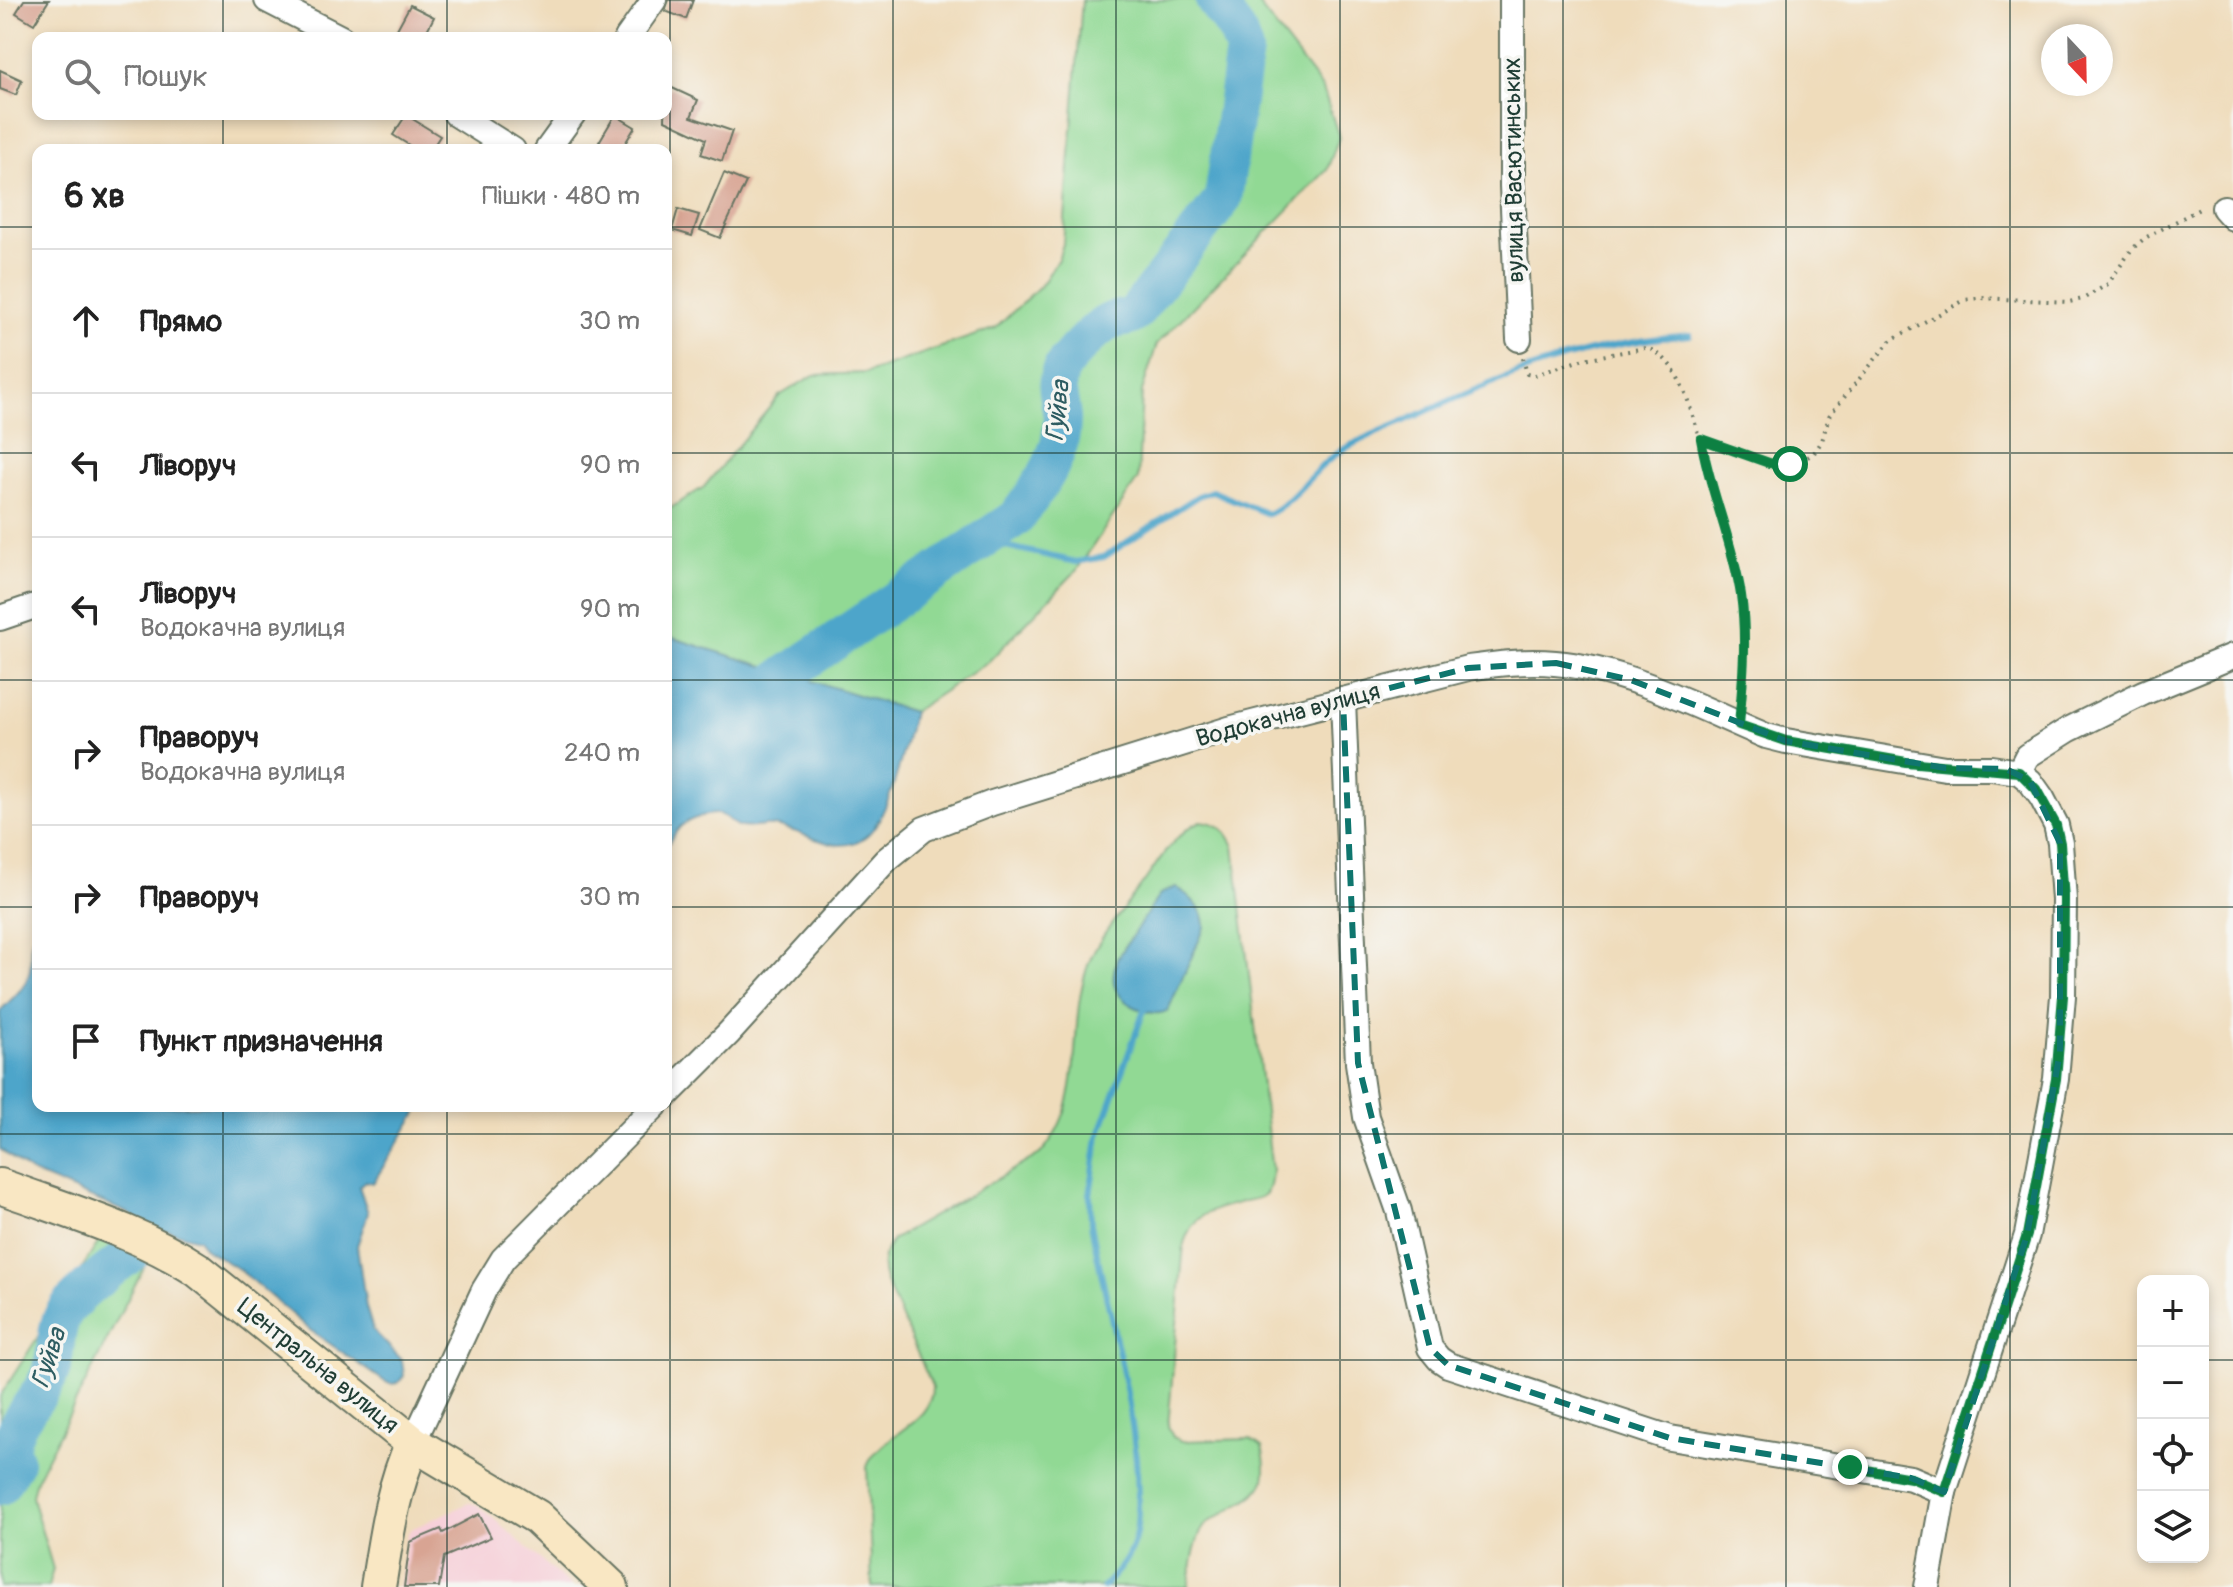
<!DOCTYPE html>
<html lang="uk">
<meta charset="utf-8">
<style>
body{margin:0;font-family:Pangolin,sans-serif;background:#f2f2f2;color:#222}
.controls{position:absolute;right:24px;bottom:24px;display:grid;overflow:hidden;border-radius:16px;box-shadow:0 4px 12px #0003}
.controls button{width:72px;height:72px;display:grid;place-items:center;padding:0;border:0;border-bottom:2px solid #e0e0e0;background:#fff;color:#222;font:40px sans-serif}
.compass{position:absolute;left:2041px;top:24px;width:72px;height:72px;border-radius:50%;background:#fff;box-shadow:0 4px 12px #0003;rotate:158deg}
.stop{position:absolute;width:24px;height:24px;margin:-18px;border:6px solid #0b8043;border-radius:50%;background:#fff}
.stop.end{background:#0b8043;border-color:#fff;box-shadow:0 2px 8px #0008}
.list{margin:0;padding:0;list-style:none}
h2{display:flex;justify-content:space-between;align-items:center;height:104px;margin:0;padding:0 32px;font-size:34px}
h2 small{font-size:26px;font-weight:400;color:#767676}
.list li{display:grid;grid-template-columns:52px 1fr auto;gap:24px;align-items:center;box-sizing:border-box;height:144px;padding:0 32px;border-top:2px solid #e0e0e0}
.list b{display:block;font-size:30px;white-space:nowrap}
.list p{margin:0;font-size:26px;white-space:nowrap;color:#767676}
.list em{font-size:26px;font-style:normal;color:#767676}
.icon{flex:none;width:44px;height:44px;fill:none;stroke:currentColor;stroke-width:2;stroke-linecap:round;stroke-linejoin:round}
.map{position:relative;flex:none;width:2233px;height:1587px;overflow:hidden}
.search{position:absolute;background:#fff;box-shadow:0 4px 12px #0003;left:32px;top:32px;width:640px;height:88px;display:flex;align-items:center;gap:20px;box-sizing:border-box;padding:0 28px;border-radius:16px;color:#767676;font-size:30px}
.panel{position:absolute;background:#fff;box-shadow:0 4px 12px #0003;left:32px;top:144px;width:640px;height:968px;border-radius:16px}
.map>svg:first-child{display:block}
.built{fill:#f6cfd8}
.green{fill:#91d994;stroke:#588b64;stroke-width:2}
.water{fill:#4da5ca;stroke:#36717f;stroke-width:2}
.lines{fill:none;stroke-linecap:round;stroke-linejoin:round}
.stream{stroke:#4da5ca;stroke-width:6}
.river{stroke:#4da5ca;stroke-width:38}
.building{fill:#d8a493}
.street-casing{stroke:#687563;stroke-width:28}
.secondary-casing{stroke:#687563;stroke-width:38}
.path{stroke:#687563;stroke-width:4;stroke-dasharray:2 6;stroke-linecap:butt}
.street{stroke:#fff;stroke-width:24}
.secondary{stroke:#f9e7c3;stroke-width:34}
.route{stroke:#0b8043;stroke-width:10}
.marked{fill:none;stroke:#0f766e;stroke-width:6;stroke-dasharray:16 10;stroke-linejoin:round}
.grid{fill:none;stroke:#1f3d34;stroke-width:2;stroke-opacity:0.55}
.labels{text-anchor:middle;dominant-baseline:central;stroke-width:7;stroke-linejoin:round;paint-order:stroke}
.street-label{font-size:24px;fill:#1f3d34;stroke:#f6f6f2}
.water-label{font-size:26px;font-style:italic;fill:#2d5c61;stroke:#f6f6f2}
</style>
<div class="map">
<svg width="2233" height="1587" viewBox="0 0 2233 1587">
<rect width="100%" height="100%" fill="#f6f6f2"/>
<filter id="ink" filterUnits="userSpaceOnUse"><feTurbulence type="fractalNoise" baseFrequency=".0125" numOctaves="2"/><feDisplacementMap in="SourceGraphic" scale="16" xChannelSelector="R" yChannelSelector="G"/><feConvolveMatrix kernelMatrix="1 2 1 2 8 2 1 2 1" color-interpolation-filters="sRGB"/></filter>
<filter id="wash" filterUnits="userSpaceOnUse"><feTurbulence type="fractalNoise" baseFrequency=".006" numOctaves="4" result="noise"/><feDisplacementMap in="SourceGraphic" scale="32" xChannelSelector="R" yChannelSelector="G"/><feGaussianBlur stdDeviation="1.8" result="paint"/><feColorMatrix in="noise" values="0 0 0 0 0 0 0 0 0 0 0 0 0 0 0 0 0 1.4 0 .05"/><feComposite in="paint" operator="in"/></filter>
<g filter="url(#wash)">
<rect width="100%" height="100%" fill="#efdcbb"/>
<path class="built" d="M469,1503l9,2 94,82h-172l7,-53 4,-5z"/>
<g class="green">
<path d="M1082,0h173l68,89 16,48 -12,33 -170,174 -15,47 -4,88 -62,92 -87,90 -76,51 -247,-76v-125l38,-24 75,-91 35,-21 53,-2 129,-45 47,-45 15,-24 5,-15z"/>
<path d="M1201,821c19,2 25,9 33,25l38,325c-1,9 -1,19 -8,24 -5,4 -14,5 -19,6 -29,9 -51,9 -61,42l-16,183 5,11 9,4 68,-2 12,8c11,47 -7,46 -43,69 -5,3 -11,6 -15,11 -11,15 -12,42 -16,60h-316l-5,-120c12,-34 67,-42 65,-81l-47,-106c-5,-17 -2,-25 7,-40l148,-86c49,-55 26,-122 47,-186 9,-29 39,-61 57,-86 17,-24 30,-48 57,-61z"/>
<path d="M100,1240l49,17 -113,223 -4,15 2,10 19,64 -5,18h-48v-191z"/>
</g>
<g class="water">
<path d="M666,636l247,76c-8,31 -23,106 -48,125 -30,22 -62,-9 -93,-11 -10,-1 -21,3 -31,1 -8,-1 -13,-10 -20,-12 -10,-4 -33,5 -40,11 -6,6 -10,14 -15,20z"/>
<path d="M1176,887c13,8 30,24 29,40l-37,83c-13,9 -43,-4 -51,-19 -6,-10 -3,-21 0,-32l43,-65z"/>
<path d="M38,929v177h380l-1,7 -44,70 -8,-2 -6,5 9,27 -11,33 9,61 7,23 29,30 2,16 -6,7 -8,1 -6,-3 -74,-51 -69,-59 -35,-22 -8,-10 -28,-8h-9l-16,-6 -17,-12 -98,-41 -30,-23v-138c10,-11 25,-22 29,-37 5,-18 -4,-28 9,-45z"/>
</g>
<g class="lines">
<g class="stream">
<path d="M983,541l93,21 28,-5 94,-61 14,-5 56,23c27,-12 47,-49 78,-66 23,-13 48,-22 72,-33 91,-42 170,-72 272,-80"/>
<path d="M1103,1587c12,-12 23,-24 29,-40 6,-14 6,-33 6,-49 -1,-93 -30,-183 -47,-274l-1,-29 8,-57 48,-133"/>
</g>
<g class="river">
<path d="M666,750l77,-46 274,-187c22,-30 46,-60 45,-99 -1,-17 -9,-32 -1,-48 8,-15 37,-45 53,-50 10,-3 15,0 22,-8l87,-113 21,-148 -7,-20 -23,-31"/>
<path d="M0,1486l15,-24c-2,-5 -5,-13 -4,-18 5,-27 30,-46 39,-71 8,-19 3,-41 14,-60 12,-20 51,-46 70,-62"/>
</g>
</g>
<g id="blocks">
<g class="building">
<path d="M24,0h25l-15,24 -18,-11z"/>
<path d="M669,0h24l-7,19 -21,-8z"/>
<path d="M410,5l24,12 -11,21h-21l3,-5 -8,-4z"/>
<path d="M0,70l22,10 -6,15 -16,-6z"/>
<path d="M670,87l28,13 -7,17 41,14 -10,30 -21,-7 5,-15 -41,-19 1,-24z"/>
<path d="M406,115l34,21 -9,14h-14l-24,-15z"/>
<path d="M615,115l20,12 -14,23h-9l-13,-8z"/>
<path d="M724,173l22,9 -26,56 -20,-8z"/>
<path d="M678,209l21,6 -7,21 -20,-6z"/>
<path d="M479,1514l12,23 -47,20 -5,30h-35l6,-45 31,-13 2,4z"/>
</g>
</g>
</g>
<g filter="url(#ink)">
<use href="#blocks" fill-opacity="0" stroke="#687563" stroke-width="2"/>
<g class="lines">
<defs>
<g id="street">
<path d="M267,0l74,38"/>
<path d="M1512,0v186l7,153"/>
<path d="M627,38l27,-38"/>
<path d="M456,114l57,36"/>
<path d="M547,150l26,-36"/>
<path d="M2224,208l9,10"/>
<path d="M0,618l38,-13"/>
<path d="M1343,700l15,363 8,54 33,94 31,137 9,11 9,6 222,73 241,40 33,14"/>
<path d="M2019,772l8,-16 41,-26 75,-37 90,-37"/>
<path d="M666,1096l63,-63 157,-173 38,-31 68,-26 237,-74 239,-61c28,-4 58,-8 87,-5 72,6 145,45 211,73l20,5 159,27h46l28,4 11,9 12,17 14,27 4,18 4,57 -1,96 -7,83 -29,156 -83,257 -17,95"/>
<path d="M413,1443l71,-153 19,-31 152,-153"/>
</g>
<g id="secondary">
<path d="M0,1186c67,25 139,45 198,84l215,173 124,74 74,70"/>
<path d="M378,1587c8,-49 14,-98 35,-144"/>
</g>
</defs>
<use href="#street" class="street-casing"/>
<use href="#secondary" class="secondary-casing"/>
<g class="path">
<path d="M1523,358l4,16 8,1 49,-16 61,-11c41,8 53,92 63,126 12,39 25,78 32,118 6,37 3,73 1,110"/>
<path d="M1701,439l68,24 21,1 13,-4 11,-7 8,-12 7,-25 62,-76 74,-40 16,-2 88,4 14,-3 25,-15 24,-35 13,-11 58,-31"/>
</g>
<use href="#street" class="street"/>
<use href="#secondary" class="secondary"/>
</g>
</g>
<g class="lines" filter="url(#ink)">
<path class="route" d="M1790,464l-21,-1 -68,-24c9,53 32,103 40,156 6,43 2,86 -2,130l47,16 120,21 113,10 17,17 20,36 4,18 4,57 -1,96 -7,83 -29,156 -83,257 -33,-14 -61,-11"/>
</g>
<path class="marked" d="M1556,663l75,17 155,61 159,27 61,1 24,12 30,62v209l-33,183 -83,257 -33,-14 -241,-40 -222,-73 -18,-17 -72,-285 -15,-363 125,-32z"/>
<path class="grid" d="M223,0v38M447,0v38M670,0v1587M893,0v1587M1116,0v1587M1340,0v1587M1563,0v1587M1786,0v1587M2010,0v1587M223,114v36M447,114v36M0,227h38M666,227h1567M0,453h38M666,453h1567M0,680h38M666,680h1567M0,907h38M666,907h1567M223,1106v481M447,1106v481M0,1134h2233M0,1360h2143M2203,1360h30"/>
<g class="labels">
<g class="street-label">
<text transform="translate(1514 170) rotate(-91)">вулиця Васютинських</text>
<text transform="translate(1288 715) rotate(-15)">Водокачна вулиця</text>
<text transform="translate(318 1366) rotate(39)">Центральна вулиця</text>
</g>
<g class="water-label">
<text transform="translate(1058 411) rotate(-84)">Гуйва</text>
<text transform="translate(49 1358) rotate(-72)">Гуйва</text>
</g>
</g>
</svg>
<div class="controls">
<button>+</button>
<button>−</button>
<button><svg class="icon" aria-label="locate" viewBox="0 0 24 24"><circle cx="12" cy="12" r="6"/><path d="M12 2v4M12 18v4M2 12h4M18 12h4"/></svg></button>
<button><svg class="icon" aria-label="layers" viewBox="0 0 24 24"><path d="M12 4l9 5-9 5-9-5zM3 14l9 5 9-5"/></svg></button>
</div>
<svg class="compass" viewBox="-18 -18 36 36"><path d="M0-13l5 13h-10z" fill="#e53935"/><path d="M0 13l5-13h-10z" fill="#767676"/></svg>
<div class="stop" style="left:1790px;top:464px"></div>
<div class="stop end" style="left:1850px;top:1467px"></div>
<div class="search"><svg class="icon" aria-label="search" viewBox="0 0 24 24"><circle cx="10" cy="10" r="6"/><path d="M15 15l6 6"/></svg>Пошук</div>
<section class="panel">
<h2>6 хв<small>Пішки · 480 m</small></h2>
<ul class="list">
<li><svg class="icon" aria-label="ahead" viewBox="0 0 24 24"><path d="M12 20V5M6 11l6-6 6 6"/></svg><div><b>Прямо</b></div><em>30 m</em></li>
<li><svg class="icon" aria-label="left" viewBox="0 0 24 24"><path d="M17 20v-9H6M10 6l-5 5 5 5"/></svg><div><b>Ліворуч</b></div><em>90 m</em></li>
<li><svg class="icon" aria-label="left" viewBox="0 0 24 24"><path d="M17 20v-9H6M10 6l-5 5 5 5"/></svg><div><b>Ліворуч</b><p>Водокачна вулиця</p></div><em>90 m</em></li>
<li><svg class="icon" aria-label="right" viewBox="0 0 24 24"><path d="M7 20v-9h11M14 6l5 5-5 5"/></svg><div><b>Праворуч</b><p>Водокачна вулиця</p></div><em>240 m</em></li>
<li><svg class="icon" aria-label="right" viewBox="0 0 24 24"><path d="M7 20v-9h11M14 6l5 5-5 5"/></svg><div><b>Праворуч</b></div><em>30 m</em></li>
<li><svg class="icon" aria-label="arrive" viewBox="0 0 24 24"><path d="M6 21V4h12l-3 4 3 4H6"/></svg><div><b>Пункт призначення</b></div></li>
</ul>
</section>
</div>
